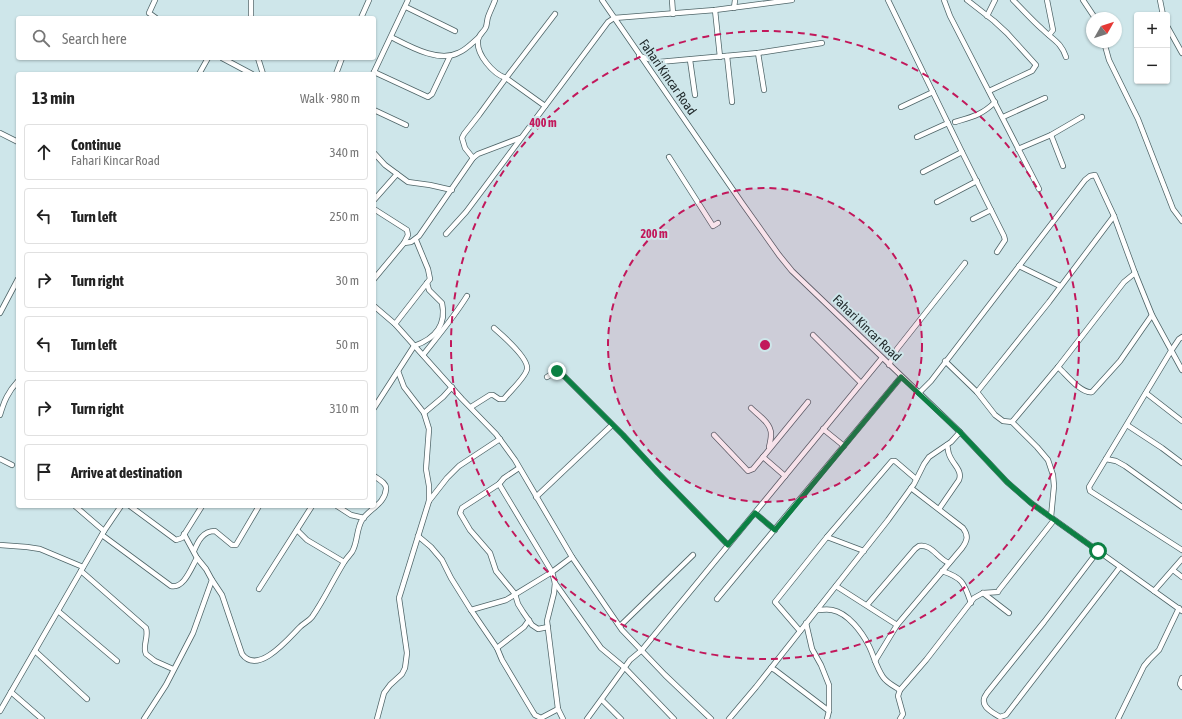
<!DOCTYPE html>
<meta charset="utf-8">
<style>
body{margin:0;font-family:"Asap Condensed",sans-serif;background:#f6f6f6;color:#222}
.controls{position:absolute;right:12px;top:12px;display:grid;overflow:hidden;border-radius:4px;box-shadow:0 1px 3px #0004}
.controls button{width:36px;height:36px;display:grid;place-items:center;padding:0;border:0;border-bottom:1px solid #e0e0e0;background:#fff;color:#222;font:20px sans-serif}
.compass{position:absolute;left:1086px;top:12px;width:36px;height:36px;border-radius:50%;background:#fff;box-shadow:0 1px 3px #0004;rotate:51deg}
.stop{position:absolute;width:12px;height:12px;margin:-9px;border:3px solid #0b8043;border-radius:50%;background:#fff}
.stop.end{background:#0b8043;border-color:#fff;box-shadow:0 1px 4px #0008}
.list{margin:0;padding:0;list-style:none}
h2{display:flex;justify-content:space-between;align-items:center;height:52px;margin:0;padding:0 16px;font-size:17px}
h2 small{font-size:13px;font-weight:400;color:#767676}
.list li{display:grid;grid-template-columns:26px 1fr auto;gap:12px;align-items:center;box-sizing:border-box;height:56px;margin:0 8px 8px;padding:0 8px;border:1px solid #e0e0e0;border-radius:4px}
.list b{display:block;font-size:15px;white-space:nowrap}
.list p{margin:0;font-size:13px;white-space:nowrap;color:#767676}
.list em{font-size:13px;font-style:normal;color:#767676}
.icon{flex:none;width:22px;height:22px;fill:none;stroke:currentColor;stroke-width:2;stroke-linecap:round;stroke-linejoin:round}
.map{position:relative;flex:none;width:1182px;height:719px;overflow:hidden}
.search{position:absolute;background:#fff;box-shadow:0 1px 3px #0004;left:16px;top:16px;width:360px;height:44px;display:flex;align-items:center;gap:10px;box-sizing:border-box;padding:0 14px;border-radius:4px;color:#767676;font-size:15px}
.panel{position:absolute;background:#fff;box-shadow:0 1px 3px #0004;left:16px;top:72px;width:360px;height:436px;border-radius:4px}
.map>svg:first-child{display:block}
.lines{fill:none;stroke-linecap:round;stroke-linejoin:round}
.street-casing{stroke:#4f6568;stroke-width:6}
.street{stroke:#fff;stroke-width:4.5}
.route{stroke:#0b8043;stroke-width:5}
.ring{fill:none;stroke:#c2185b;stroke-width:2;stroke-dasharray:7 5}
.labels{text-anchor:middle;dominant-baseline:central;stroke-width:4;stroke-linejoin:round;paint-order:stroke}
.street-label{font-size:13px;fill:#222b2d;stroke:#cee6ea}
.centre{fill:#c2185b;stroke:#cee6ea;stroke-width:2}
.ring-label{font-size:12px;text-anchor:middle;font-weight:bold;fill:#c2185b;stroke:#cee6ea;stroke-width:4;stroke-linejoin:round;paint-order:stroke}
</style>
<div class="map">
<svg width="1182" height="719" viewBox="0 0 1182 719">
<rect width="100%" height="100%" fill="#cee6ea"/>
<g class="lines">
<defs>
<g id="street">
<path d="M155,0l-6,13 7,5"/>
<path d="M251,0v18"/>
<path d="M495,0c-2,6 -5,11 -7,17 -1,3 -1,7 -2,10 -2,5 -7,7 -8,13 -2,14 15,34 28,38l39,28"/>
<path d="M602,0l140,203 37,52 13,16 168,161 47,50 24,21 151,108"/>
<path d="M672,0l1,14"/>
<path d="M888,0l74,152 42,84 1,4 -8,12"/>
<path d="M944,0l6,16 89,173"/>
<path d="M967,0l27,21 13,12 29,32 -4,6 -43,20"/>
<path d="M1013,0c10,10 19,20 29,29 11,11 19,13 24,28"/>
<path d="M1047,0l6,30 -4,5"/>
<path d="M1083,0l12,18"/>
<path d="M1160,0l3,15"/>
<path d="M406,7l49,24"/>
<path d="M734,8l1,-8"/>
<path d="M715,10l5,47"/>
<path d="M987,16l8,-16"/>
<path d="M361,18l8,-18"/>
<path d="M1167,26l15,27"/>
<path d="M391,37c18,9 47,26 67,16 8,-3 14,-10 20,-15"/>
<path d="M1104,42l5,18 29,59 35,90 9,12"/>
<path d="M758,53l6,37"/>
<path d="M639,56l20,6 99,-9 64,-10"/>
<path d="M727,56l5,46"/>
<path d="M222,58l30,16"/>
<path d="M258,58l5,16"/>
<path d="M690,60l5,35"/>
<path d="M374,72l54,25 4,-3 18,-38"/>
<path d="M199,74l9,-16"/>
<path d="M336,74l6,-16"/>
<path d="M373,74l35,-74"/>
<path d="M901,107l32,-15"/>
<path d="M374,110l32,15"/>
<path d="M1003,117l42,-19"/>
<path d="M955,122c17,-5 27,-7 40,-20"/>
<path d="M0,133l18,9"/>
<path d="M1051,135l12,31"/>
<path d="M917,137l31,-14"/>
<path d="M1018,149l33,-14 31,-18"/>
<path d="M374,153l11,12 23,17 22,3 22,5"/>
<path d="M669,157l44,69 5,-3"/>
<path d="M473,158l-8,-10 -3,-10 2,-4 15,-19 27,-37 49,-64"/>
<path d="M923,172l39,-20"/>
<path d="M374,200l23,-26"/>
<path d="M937,202l40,-21"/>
<path d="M374,209l33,21 1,5 -4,8 -30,36"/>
<path d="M973,219l18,-9"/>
<path d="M446,234l20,-22 142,-190 6,-4 101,-8 77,-10"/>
<path d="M404,243l7,-1 8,-6 54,-78 5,-4 42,-16"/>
<path d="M1019,266l41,20"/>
<path d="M374,306l21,18 67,75 34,35 19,26 57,97 50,73 43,45 46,44"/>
<path d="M0,313l18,-34"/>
<path d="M395,324l35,-45 -2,-10 -12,-29"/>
<path d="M813,335l48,48"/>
<path d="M1182,337l-3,2 -8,12 -82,136 1,4 92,59"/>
<path d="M423,355c15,-19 31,-38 44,-59"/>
<path d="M945,361l32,31 18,23 8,6 9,1 25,25 11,13 5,15 1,11 -3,31"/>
<path d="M889,365l8,-16 68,-86"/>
<path d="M1058,367c8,7 23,27 34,25l28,-31 32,-46"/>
<path d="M547,377l8,-5h5l63,63 35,38 70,72"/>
<path d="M977,392l72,-90 65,-86"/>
<path d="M919,393l12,-12 154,-201 5,-4 5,-1 19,41 21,57 17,42 30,55"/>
<path d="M1146,393l36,28"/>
<path d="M471,407l19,-12h3l6,4h5c5,-7 22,-22 23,-30 2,-11 -25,-34 -33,-41"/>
<path d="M374,408l40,-62c20,-7 33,-20 28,-43l-13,-13 -2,-7"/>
<path d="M751,408c7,7 20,15 20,26 0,4 -1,9 -2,13"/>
<path d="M424,413l19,-16 9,-10"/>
<path d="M0,415c4,-14 8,-23 18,-34"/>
<path d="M1012,422l46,-55 66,-85 11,-9"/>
<path d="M1127,425l35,23 20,15"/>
<path d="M823,429l21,17"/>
<path d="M714,435l34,36 5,-2 10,-12"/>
<path d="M0,459l12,6"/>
<path d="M1106,459l10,2 9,5 57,41"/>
<path d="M519,468l-15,10 -5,6 -37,24 -2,5 10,17 20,23 6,18 19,23 3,10 5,8 9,13 6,4 10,-2"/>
<path d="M785,476l-22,-19 45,-55"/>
<path d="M499,484l53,88 3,11 -1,10 -7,28 11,88 5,10"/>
<path d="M536,497l76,-72"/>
<path d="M429,501l18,-23 12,-12 41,-27"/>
<path d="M75,506l29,25"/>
<path d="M130,506l46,34 6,-2 20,-32"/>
<path d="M337,506l14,9 13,3"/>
<path d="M939,509l20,-29c4,-10 -7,-16 -10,-26 -1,-2 -1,-6 -2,-9"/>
<path d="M755,513l20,17"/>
<path d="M297,530l10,10 37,22"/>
<path d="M102,535l69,51c13,3 20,-18 26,-28"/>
<path d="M418,536l13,11 11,13 9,18 20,32 26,38 5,12 31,52 2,3 6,3 17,-9"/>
<path d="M827,537l37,14"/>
<path d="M0,545l27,2 13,2 43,18"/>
<path d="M194,551c4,-10 9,-20 21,-20l17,14h4l23,-39"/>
<path d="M1098,551l-54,71 -57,71c-1,2 -3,4 -3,6 -2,9 11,15 16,18l6,-2 114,-148"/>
<path d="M1173,570l9,7"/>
<path d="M81,571l65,57c3,9 -4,18 0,26l9,7 18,8"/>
<path d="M942,571c21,7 22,12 29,32"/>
<path d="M212,580l10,15 20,59c16,22 47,-16 58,-27 4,-4 9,-6 12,-10 12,-17 20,-35 31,-53 2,-4 6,-8 9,-12 6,-10 4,-22 10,-32 7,-11 23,-16 24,-31 1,-6 -8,-10 -12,-13"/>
<path d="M555,583l46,65 24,20 49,51"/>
<path d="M836,586l61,39"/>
<path d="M259,589l53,-83"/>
<path d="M1154,591l28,-32"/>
<path d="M983,593l26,20"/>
<path d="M717,599l184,-222"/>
<path d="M867,605l48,-56 4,-3c12,-3 20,14 30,17"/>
<path d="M471,610l35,-10 46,-28 20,-15"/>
<path d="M817,610c5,0 10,-1 15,0 16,3 30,22 37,36 5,10 7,21 14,31 4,6 11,9 17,13"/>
<path d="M58,611l59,50"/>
<path d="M806,623l6,26 9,16 8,20v26l-2,8"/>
<path d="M620,626l73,-71"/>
<path d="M800,631l-25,-29 52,-65 65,-76h3l21,18"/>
<path d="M497,648l27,-21 5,-7"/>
<path d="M35,651l52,48"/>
<path d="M875,661l22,-36 65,-77c5,-7 7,-12 1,-20l-52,-40"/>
<path d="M771,668l4,2 54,41"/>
<path d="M1182,678l-2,6 2,3"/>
<path d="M11,692l31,27"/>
<path d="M602,700l19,19"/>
<path d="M0,711l104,-180 17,-25"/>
<path d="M144,719l22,-34 27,-52 19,-53 -6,-11 -9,-11 -13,-24"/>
<path d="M377,719l7,-26 6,-8 12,-11 3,-6 2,-15 -8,-55 30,-97v-15l-3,-17 3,-40 -5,-16 -20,-26 -6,-16"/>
<path d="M587,719l43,-59 12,-10 240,-292"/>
<path d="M729,719l27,-32 132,-167 26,-36 10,-20 5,-7 22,-15 9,-10"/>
<path d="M900,719l3,-5 -5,-18 2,-6 26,-30 48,-62 9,-5 15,-1 1,-2 55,-70"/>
<path d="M1118,719l26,-53 5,-6 10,-10 20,-42"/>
</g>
</defs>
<use href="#street" class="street-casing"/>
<use href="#street" class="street"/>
</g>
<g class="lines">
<path class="route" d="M557,371l3,1 63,63 35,38 70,72 27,-32 20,17 126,-153 59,55 47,50 24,21 67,48"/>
</g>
<circle cx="765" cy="345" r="157" fill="#c2185b" fill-opacity=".12"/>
<g class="ring">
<circle cx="765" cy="345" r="157"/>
<circle cx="765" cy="345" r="314"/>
</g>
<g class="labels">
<g class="street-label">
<text transform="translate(668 77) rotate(55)">Fahari Kincar Road</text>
<text transform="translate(867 328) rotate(44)">Fahari Kincar Road</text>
</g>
</g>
<circle cx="765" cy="345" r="6" class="centre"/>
<g class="ring-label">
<text x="543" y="127">400 m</text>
<text x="654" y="238">200 m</text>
</g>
</svg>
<div class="controls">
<button>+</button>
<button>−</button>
</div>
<svg class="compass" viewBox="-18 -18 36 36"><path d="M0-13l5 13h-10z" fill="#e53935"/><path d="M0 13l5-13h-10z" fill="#767676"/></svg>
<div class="stop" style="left:1098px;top:551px"></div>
<div class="stop end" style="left:557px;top:371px"></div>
<div class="search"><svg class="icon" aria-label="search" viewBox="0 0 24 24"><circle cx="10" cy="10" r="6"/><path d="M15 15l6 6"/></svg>Search here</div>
<section class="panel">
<h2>13 min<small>Walk · 980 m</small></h2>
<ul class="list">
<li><svg class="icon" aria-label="ahead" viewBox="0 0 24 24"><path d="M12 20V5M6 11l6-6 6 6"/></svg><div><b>Continue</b><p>Fahari Kincar Road</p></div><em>340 m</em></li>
<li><svg class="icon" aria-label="left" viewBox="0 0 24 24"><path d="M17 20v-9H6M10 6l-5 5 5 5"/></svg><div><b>Turn left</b></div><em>250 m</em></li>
<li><svg class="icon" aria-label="right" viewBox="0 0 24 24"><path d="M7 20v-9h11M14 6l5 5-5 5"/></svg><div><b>Turn right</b></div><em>30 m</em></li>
<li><svg class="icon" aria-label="left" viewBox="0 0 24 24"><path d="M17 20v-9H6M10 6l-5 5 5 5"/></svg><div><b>Turn left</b></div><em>50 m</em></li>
<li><svg class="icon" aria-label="right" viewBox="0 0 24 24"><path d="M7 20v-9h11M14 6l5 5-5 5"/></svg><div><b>Turn right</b></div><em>310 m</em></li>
<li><svg class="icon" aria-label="arrive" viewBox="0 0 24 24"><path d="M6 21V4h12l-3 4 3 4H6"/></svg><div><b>Arrive at destination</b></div></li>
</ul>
</section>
</div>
